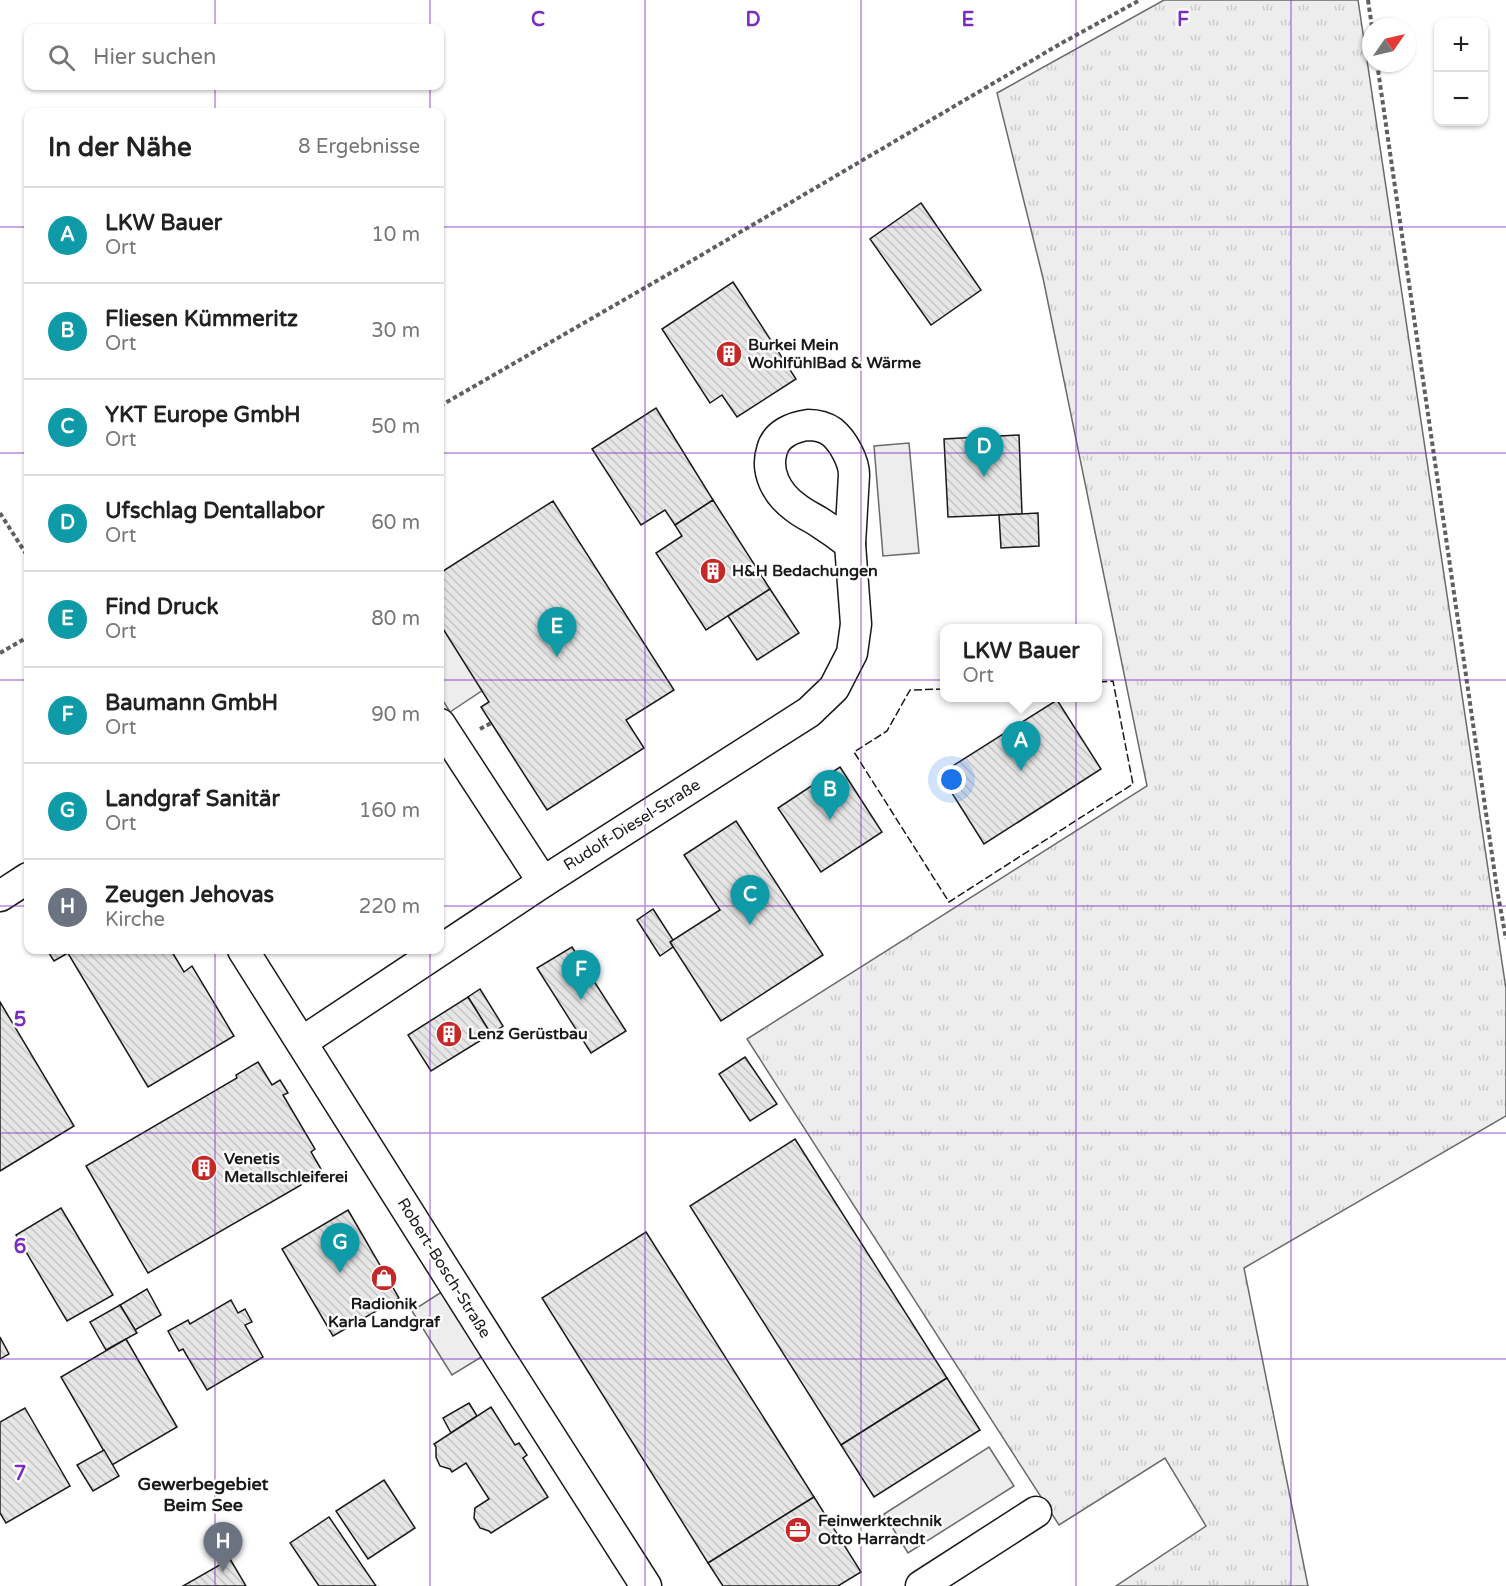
<!DOCTYPE html>
<html lang="de">
<meta charset="utf-8">
<style>
body{margin:0;font-family:"Varela Round",sans-serif;background:#f6f6f6;color:#222}
.controls{position:absolute;right:18px;top:18px;display:grid;overflow:hidden;border-radius:12px;box-shadow:0 2px 4px #0004}
.controls button{width:54px;height:54px;display:grid;place-items:center;padding:0;border:0;border-bottom:2px solid #e0e0e0;background:#fff;color:#222;font:30px sans-serif}
.compass{position:absolute;left:1362px;top:18px;width:54px;height:54px;border-radius:50%;background:#fff;box-shadow:0 2px 4px #0004;rotate:56deg}
.you{position:absolute;left:952px;top:780px;width:21px;height:21px;margin:-15px;border:4px solid #fff;border-radius:50%;background:#1a73e8;box-shadow:0 0 0 9px #1a73e833}
.badge{display:grid;place-items:center;width:39px;height:39px;border-radius:50%;background:#b45309;color:#fff;font-size:20px;font-weight:700}
.pin{position:absolute;translate:-50% -50px;filter:drop-shadow(0 2px 3px #0008)}
.pin::after{content:'';position:absolute;top:32px;width:21px;height:18px;background:inherit;clip-path:polygon(0 0,100% 0,50% 100%)}
.popup{position:absolute;left:940px;top:624px;width:162px;height:78px;box-sizing:border-box;display:grid;place-content:center;border-radius:12px;background:#fff;filter:drop-shadow(0 2px 4px #0005);font-size:20px;white-space:nowrap;color:#767676}
.popup b{font-size:22px;color:#222}
.popup::after{content:'';position:absolute;left:50%;top:100%;margin-left:-12px;border:12px solid transparent;border-top-color:#fff}
.list{margin:0;padding:0;list-style:none}
h2{display:flex;justify-content:space-between;align-items:center;height:78px;margin:0;padding:0 24px;font-size:26px}
h2 small{font-size:20px;font-weight:400;color:#767676}
.list li{display:grid;grid-template-columns:39px 1fr auto;gap:18px;align-items:center;box-sizing:border-box;height:96px;padding:0 24px;border-top:2px solid #e0e0e0}
.list b{display:block;font-size:22px;white-space:nowrap}
.list p{margin:0;font-size:20px;white-space:nowrap;color:#767676}
.list em{font-size:20px;font-style:normal;color:#767676}
.icon{flex:none;width:33px;height:33px;fill:none;stroke:currentColor;stroke-width:2;stroke-linecap:round;stroke-linejoin:round}
.map{position:relative;flex:none;width:1506px;height:1586px;overflow:hidden}
.search{position:absolute;background:#fff;box-shadow:0 2px 4px #0004;left:24px;top:24px;width:420px;height:66px;display:flex;align-items:center;gap:15px;box-sizing:border-box;padding:0 21px;border-radius:12px;color:#767676;font-size:22px}
.panel{position:absolute;background:#fff;box-shadow:0 2px 4px #0004;left:24px;top:108px;width:420px;height:846px;border-radius:12px}
.map>svg:first-child{display:block}
.grass{fill:url(#grass-tufts);stroke:#6a6a6a;stroke-width:1.5}
.built{fill:#ededed;stroke:#6a6a6a;stroke-width:1.5}
.building{fill:url(#building-back-hatch);stroke:#1a1a1a;stroke-width:1.5}
.lines{fill:none;stroke-linecap:round;stroke-linejoin:round}
.minor-casing{stroke:#1a1a1a;stroke-width:33}
.path{stroke:#5f5f5f;stroke-width:4;stroke-dasharray:4.5 3;stroke-linecap:butt}
.minor{stroke:#fff;stroke-width:30}
.fence{stroke:#1a1a1a;stroke-width:1.5;stroke-dasharray:8 3;stroke-linecap:butt}
.grid{fill:none;stroke:#7b2cbf;stroke-width:1.5;stroke-opacity:0.55}
.labels{text-anchor:middle;dominant-baseline:central;stroke-width:4.5;stroke-linejoin:round;paint-order:stroke}
.poi-label{font-size:16px;font-weight:bold;fill:#1a1a1a;stroke:#fff;text-anchor:start}
.street-label{font-size:16px;fill:#1a1a1a;stroke:#fff}
.neighbourhood-label{font-size:18px;font-weight:bold;fill:#1a1a1a;stroke:#fff}
.grid-label{font-size:20px;text-anchor:middle;font-weight:bold;fill:#7b2cbf;stroke:#fff;stroke-width:4.5;stroke-linejoin:round;paint-order:stroke}
</style>
<div class="map">
<svg width="1506" height="1586" viewBox="0 0 1506 1586">
<defs>
<pattern id="grass-tufts" width="24" height="20" patternUnits="userSpaceOnUse" patternTransform="scale(1.5)"><rect width="24" height="20" fill="#ededed"/><path d="M3 7l-1-3M5 7V3M7 7l1-3M15 17l-1-3M17 17v-4M19 17l1-3" fill="none" stroke="#cbcbcb"/></pattern>
<pattern id="building-back-hatch" width="6" height="6" patternUnits="userSpaceOnUse" patternTransform="scale(1.5)"><rect width="6" height="6" fill="#e6e6e6"/><path d="M-1 5l2 2M0 0l6 6M5-1l2 2" fill="none" stroke="#c5c5c5"/></pattern>
</defs>
<rect width="100%" height="100%" fill="#fff"/>
<path class="grass" d="M1164,0h194l148,989v127l-262,152 64,318h-192l90,-60 -41,-68 -106,67 -312,-486 400,-253 -104,-508 -46,-185z"/>
<g class="built">
<path d="M909,443l10,110 -36,3 -9,-110z"/>
<path d="M440,623l43,67 -33,22 -10,-16z"/>
<path d="M443,1291l40,65 -31,19 -40,-64z"/>
<path d="M989,1447l25,39 -106,67 -24,-39z"/>
</g>
<g class="building">
<path d="M921,203l60,87 -50,35 -61,-86z"/>
<path d="M733,282l63,97 -59,38 -15,-22 -12,8 -48,-74z"/>
<path d="M656,408l57,92 -38,25 -10,-15 -24,15 -49,-76z"/>
<path d="M1019,435l3,79 -74,3 -4,-78z"/>
<path d="M713,500l57,89 -64,41 -50,-77 26,-17 -7,-11z"/>
<path d="M553,501l121,189 -48,30 18,28 -97,62 -66,-103 8,-5 -49,-78v-51z"/>
<path d="M1038,513l1,33 -38,2 -2,-33z"/>
<path d="M770,589l29,44 -42,27 -29,-44z"/>
<path d="M1057,700l44,69 -117,75 -44,-70z"/>
<path d="M840,767l42,65 -61,40 -43,-64z"/>
<path d="M736,821l87,134 -102,66 -51,-79 50,-32 -36,-55z"/>
<path d="M653,909l20,31 -3,2 3,5 -13,9 -23,-36z"/>
<path d="M572,947l54,84 -35,22 -54,-85z"/>
<path d="M47,950h19l2,3 -14,8z"/>
<path d="M66,950h105l13,22 8,-6 42,70 -86,51z"/>
<path d="M480,989l23,37 -12,8 -23,-37z"/>
<path d="M468,997l23,37 -60,37 -23,-36z"/>
<path d="M0,1002l74,124 -74,45z"/>
<path d="M745,1057l32,47 -27,17 -31,-47z"/>
<path d="M258,1062l14,23 8,-5 8,13 -5,2 32,54 -4,3 10,17 -22,13 2,3 -153,88 -62,-107 151,-88 -1,-3z"/>
<path d="M795,1139l152,239 -106,67 -151,-239z"/>
<path d="M61,1208l52,87 -46,26 -51,-86z"/>
<path d="M348,1210l51,88 -66,38 -51,-87z"/>
<path d="M646,1232l168,265 -106,66 -166,-265z"/>
<path d="M147,1289l14,26 -26,15 -15,-25z"/>
<path d="M231,1300l7,13 7,-4 7,13 -7,3 18,32 -56,33 -24,-41 -4,2 -11,-20 20,-11 2,4z"/>
<path d="M120,1305l17,28 -31,17 -16,-28z"/>
<path d="M0,1337l9,17 -9,5z"/>
<path d="M126,1339l51,88 -65,38 -51,-88z"/>
<path d="M947,1378l33,52 -106,67 -33,-52z"/>
<path d="M469,1403l8,13 -26,17 -8,-15z"/>
<path d="M491,1407l24,38 4,-2 8,12 -4,3 25,39 -57,36 -2,-2 -9,-3 -6,-10 1,-10 14,-9 -23,-36 -14,9 -2,-3 -10,-3 -4,-9v-10l-2,-3z"/>
<path d="M25,1408l45,78 -64,37 -6,-10v-91z"/>
<path d="M104,1450l15,26 -26,15 -16,-26z"/>
<path d="M384,1480l31,48 -47,31 -32,-48z"/>
<path d="M814,1497l47,75 -23,14h-115l-15,-23z"/>
<path d="M329,1517l47,69h-57l-29,-43z"/>
<path d="M230,1559l16,27h-63z"/>
</g>
<g class="lines">
<defs>
<g id="minor">
<path d="M808,425c9,0 17,2 24,7 11,9 22,29 22,43l-4,69c-10,-8 -20,-15 -31,-22 -8,-5 -17,-9 -24,-15 -18,-13 -30,-35 -23,-57 4,-16 21,-23 36,-25z"/>
<path d="M440,724l103,158"/>
<path d="M0,896l28,-18"/>
<path d="M243,950l258,409 145,227"/>
<path d="M302,1042l241,-160 266,-170 25,-24 18,-35 4,-29 -6,-80"/>
<path d="M921,1586l115,-74"/>
</g>
</defs>
<use href="#minor" class="minor-casing"/>
<g class="path">
<path d="M1368,0l4,27"/>
<path d="M1377,63l120,826 9,50"/>
<path d="M440,406l241,-139 379,-223 80,-44"/>
<path d="M0,513l28,44"/>
<path d="M0,653l28,-16"/>
<path d="M480,729l11,-6"/>
</g>
<use href="#minor" class="minor"/>
<path class="fence" d="M944,689l-34,1 -23,41 -33,21 95,150 184,-118 -20,-103 -15,1"/>
</g>
<path class="grid" d="M215,0v28M430,0v28M645,0v1586M861,0v1586M1076,0v1586M1291,0v1586M215,86v26M430,86v26M0,227h28M440,227h1066M0,453h28M440,453h1066M0,680h28M440,680h1066M0,906h28M440,906h1066M215,950v636M430,950v636M0,1133h1506M0,1359h1506"/>
<defs>
<symbol id="building-disc" viewBox="-11 -11 22 22"><circle r="9.5" fill="#c62828" stroke="#fff"/><path d="M-4-6H4V6H1V3H-1V6H-4ZM-2.5-4.3h1.7v1.8h-1.7ZM.8-4.3h1.7v1.8H.8ZM-2.5-1h1.7V.8h-1.7ZM.8-1h1.7V.8H.8Z" fill="#fff"/></symbol>
<symbol id="shop-disc" viewBox="-11 -11 22 22"><circle r="9.5" fill="#c62828" stroke="#fff"/><path d="M-5-2.5h2.3a2.7 3.5 0 0 1 5.4 0H5L5.5 6h-11ZM-1.5-2.5h3a1.5 2.3 0 0 0-3 0Z" fill="#fff"/></symbol>
<symbol id="office-disc" viewBox="-11 -11 22 22"><circle r="9.5" fill="#c62828" stroke="#fff"/><path d="M-6-3h4V-5.5h4V-3h4V5H-6ZM-1-4.5V-3h2v-1.5ZM-6 0V1H6V0Z" fill="#fff"/></symbol>
</defs>
<g fill-rule="evenodd">
<use href="#building-disc" x="714" y="339" width="30" height="30"/>
<use href="#building-disc" x="698" y="556" width="30" height="30"/>
<use href="#building-disc" x="434" y="1019" width="30" height="30"/>
<use href="#building-disc" x="189" y="1153" width="30" height="30"/>
<use href="#shop-disc" x="369" y="1263" width="30" height="30"/>
<use href="#office-disc" x="783" y="1515" width="30" height="30"/>
</g>
<g class="labels">
<g class="poi-label">
<text x="748" y="345">Burkei Mein<tspan x="748" dy="18">WohlfühlBad &amp; Wärme</tspan></text>
<text x="732" y="571">H&amp;H Bedachungen</text>
<text x="468" y="1034">Lenz Gerüstbau</text>
<text x="224" y="1159">Venetis<tspan x="224" dy="18">Metallschleiferei</tspan></text>
<text x="384" y="1304" text-anchor="middle">Radionik<tspan x="384" dy="18">Karla Landgraf</tspan></text>
<text x="818" y="1521">Feinwerktechnik<tspan x="818" dy="18">Otto Harrandt</tspan></text>
</g>
<g class="street-label">
<text transform="translate(632 825) rotate(-32)">Rudolf-Diesel-Straße</text>
<text transform="translate(444 1268) rotate(58)">Robert-Bosch-Straße</text>
</g>
<g class="neighbourhood-label">
<text x="203" y="1484">Gewerbegebiet<tspan x="203" dy="21">Beim See</tspan></text>
</g>
</g>
<g class="grid-label">
<text x="538" y="26">C</text>
<text x="753" y="26">D</text>
<text x="968" y="26">E</text>
<text x="1183" y="26">F</text>
<text x="20" y="1026">5</text>
<text x="20" y="1253">6</text>
<text x="20" y="1480">7</text>
</g>
</svg>
<div class="controls">
<button>+</button>
<button>−</button>
</div>
<svg class="compass" viewBox="-18 -18 36 36"><path d="M0-13l5 13h-10z" fill="#e53935"/><path d="M0 13l5-13h-10z" fill="#767676"/></svg>
<div class="you"></div>
<div class="pin badge" style="left:1021px;top:771px;background:#0f9aa8">A</div>
<div class="popup"><b>LKW Bauer</b>Ort</div>
<div class="pin badge" style="left:830px;top:820px;background:#0f9aa8">B</div>
<div class="pin badge" style="left:750px;top:925px;background:#0f9aa8">C</div>
<div class="pin badge" style="left:984px;top:477px;background:#0f9aa8">D</div>
<div class="pin badge" style="left:557px;top:657px;background:#0f9aa8">E</div>
<div class="pin badge" style="left:581px;top:1000px;background:#0f9aa8">F</div>
<div class="pin badge" style="left:340px;top:1273px;background:#0f9aa8">G</div>
<div class="pin badge" style="left:223px;top:1572px;background:#6b7280">H</div>
<div class="search"><svg class="icon" aria-label="search" viewBox="0 0 24 24"><circle cx="10" cy="10" r="6"/><path d="M15 15l6 6"/></svg>Hier suchen</div>
<section class="panel">
<h2>In der Nähe<small>8 Ergebnisse</small></h2>
<ul class="list">
<li><span class="badge" style="background:#0f9aa8">A</span><div><b>LKW Bauer</b><p>Ort</p></div><em>10 m</em></li>
<li><span class="badge" style="background:#0f9aa8">B</span><div><b>Fliesen Kümmeritz</b><p>Ort</p></div><em>30 m</em></li>
<li><span class="badge" style="background:#0f9aa8">C</span><div><b>YKT Europe GmbH</b><p>Ort</p></div><em>50 m</em></li>
<li><span class="badge" style="background:#0f9aa8">D</span><div><b>Ufschlag Dentallabor</b><p>Ort</p></div><em>60 m</em></li>
<li><span class="badge" style="background:#0f9aa8">E</span><div><b>Find Druck</b><p>Ort</p></div><em>80 m</em></li>
<li><span class="badge" style="background:#0f9aa8">F</span><div><b>Baumann GmbH</b><p>Ort</p></div><em>90 m</em></li>
<li><span class="badge" style="background:#0f9aa8">G</span><div><b>Landgraf Sanitär</b><p>Ort</p></div><em>160 m</em></li>
<li><span class="badge" style="background:#6b7280">H</span><div><b>Zeugen Jehovas</b><p>Kirche</p></div><em>220 m</em></li>
</ul>
</section>
</div>
